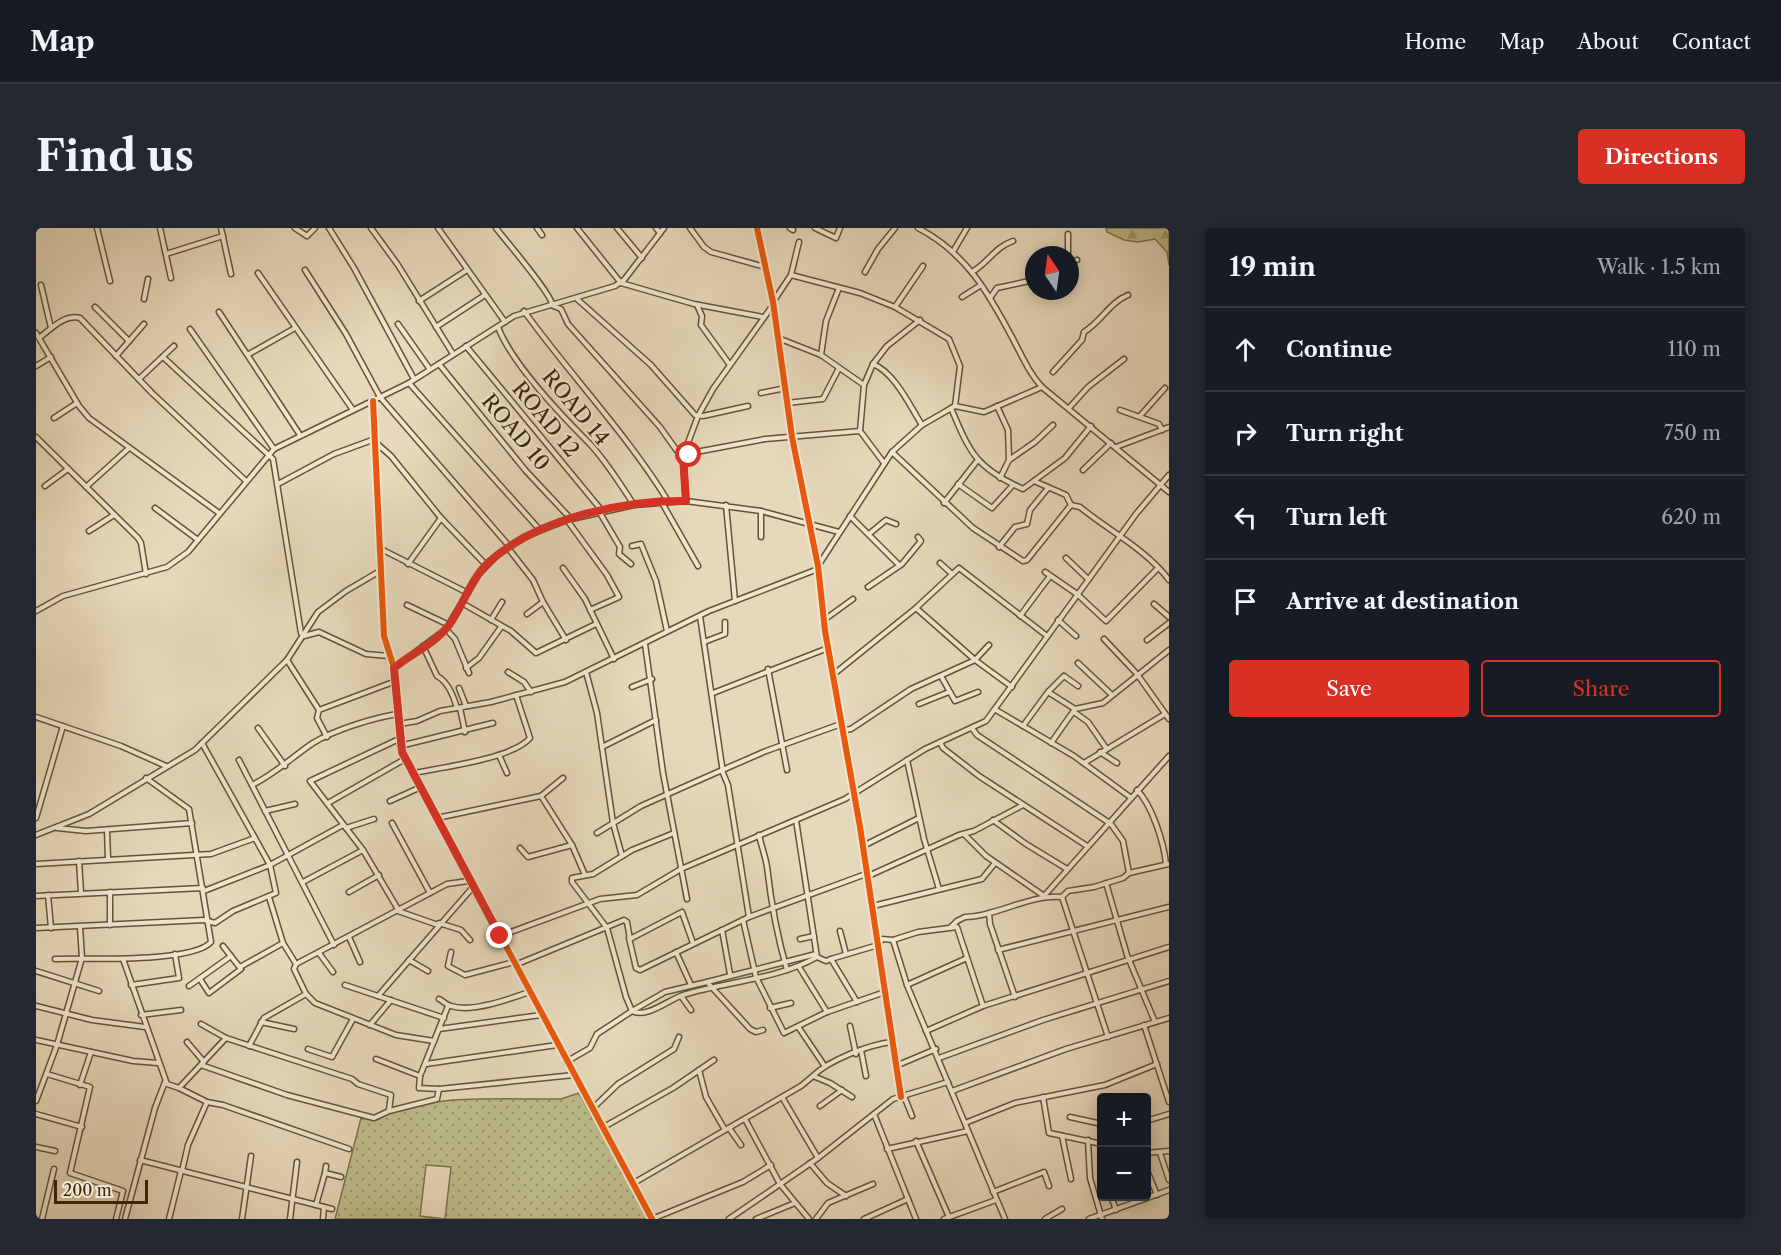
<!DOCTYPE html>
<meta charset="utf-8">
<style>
body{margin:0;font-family:"Libre Caslon Text",serif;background:#242831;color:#f1f3f6}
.controls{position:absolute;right:18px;bottom:18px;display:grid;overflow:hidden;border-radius:6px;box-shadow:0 3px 15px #0003}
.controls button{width:54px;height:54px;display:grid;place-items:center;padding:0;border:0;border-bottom:2px solid #363941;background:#171b24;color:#f1f3f6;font:30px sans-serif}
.compass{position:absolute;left:989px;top:18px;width:54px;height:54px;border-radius:50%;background:#171b24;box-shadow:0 3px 15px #0003;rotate:347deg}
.scale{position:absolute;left:18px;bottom:15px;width:94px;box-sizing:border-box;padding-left:6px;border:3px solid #3d2706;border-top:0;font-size:16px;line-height:21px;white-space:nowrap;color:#3d2706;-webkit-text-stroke:4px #efe6d2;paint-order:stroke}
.stop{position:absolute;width:18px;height:18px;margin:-14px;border:4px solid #d93025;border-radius:50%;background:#fff}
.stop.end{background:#d93025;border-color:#fff;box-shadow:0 2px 6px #0008}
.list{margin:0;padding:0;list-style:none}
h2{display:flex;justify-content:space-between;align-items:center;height:78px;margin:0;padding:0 24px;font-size:26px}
h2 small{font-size:20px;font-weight:400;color:#9ea1a6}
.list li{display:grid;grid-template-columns:39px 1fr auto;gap:18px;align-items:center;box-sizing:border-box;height:84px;padding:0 24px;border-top:2px solid #363941}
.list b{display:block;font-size:22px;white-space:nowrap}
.list em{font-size:20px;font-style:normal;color:#9ea1a6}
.actions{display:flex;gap:12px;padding:18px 24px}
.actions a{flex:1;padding:14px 0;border:2px solid #d93025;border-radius:6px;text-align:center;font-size:21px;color:#d93025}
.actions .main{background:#d93025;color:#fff}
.icon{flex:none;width:33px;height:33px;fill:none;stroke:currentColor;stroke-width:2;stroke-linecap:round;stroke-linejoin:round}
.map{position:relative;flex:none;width:1133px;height:991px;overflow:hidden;border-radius:6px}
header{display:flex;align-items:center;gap:36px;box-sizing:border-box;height:84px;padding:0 30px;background:#171b24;border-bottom:2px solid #363941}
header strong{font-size:28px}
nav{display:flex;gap:33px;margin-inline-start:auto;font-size:21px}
.intro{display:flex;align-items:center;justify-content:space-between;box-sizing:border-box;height:144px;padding:0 36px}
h1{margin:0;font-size:42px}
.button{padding:15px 27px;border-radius:6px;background:#d93025;color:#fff;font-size:21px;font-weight:700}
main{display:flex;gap:36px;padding:0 36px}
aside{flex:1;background:#171b24;border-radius:6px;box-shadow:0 3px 15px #0003}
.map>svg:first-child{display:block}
.grass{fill:url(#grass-dots);stroke:#7d7248;stroke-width:1.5;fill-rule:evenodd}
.forest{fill:url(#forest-firs);stroke:#7d7248;stroke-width:1.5}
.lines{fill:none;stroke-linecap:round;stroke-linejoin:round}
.minor-casing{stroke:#675333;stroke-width:7}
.minor{stroke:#efe6d2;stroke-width:4}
.cycleway-casing{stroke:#efe6d2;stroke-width:10}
.cycleway{stroke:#e8590c;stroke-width:6}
.route{stroke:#d93025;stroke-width:8}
.labels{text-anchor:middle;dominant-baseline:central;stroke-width:4.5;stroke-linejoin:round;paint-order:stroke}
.street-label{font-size:21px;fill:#3d2706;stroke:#efe6d2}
</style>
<header>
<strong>Map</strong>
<nav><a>Home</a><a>Map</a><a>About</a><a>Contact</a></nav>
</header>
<div class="intro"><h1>Find us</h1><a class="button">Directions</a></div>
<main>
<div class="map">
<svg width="1133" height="991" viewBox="0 0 1133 991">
<defs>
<pattern id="grass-dots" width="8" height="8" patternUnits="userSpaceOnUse" patternTransform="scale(1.5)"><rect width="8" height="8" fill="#bdbc8a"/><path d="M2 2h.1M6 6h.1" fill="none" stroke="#9b996f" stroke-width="1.8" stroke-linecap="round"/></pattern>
<pattern id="forest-firs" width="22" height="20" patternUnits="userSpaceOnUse" patternTransform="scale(1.5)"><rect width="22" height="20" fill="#bdbc8a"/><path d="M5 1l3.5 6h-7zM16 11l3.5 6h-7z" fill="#9b996f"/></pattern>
</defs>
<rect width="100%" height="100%" fill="#e6d8ba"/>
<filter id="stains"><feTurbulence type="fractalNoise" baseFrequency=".00333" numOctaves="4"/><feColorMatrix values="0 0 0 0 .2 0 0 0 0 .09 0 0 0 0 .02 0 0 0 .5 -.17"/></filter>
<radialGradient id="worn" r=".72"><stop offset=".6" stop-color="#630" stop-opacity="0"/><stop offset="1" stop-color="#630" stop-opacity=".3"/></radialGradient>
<path class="grass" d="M543,865l70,126h-314l26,-101 16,2c41,-28 134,-20 184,-21zM390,937l25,2 -6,52 -25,-3z"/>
<path class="forest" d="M1070,0h63v37l-2,-13 -12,-13 -17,3 -14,-2 -17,-8z"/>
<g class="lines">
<defs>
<g id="minor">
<path d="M61,0l13,53"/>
<path d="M124,0l11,50"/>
<path d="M185,0l10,46"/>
<path d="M259,0l12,8 8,-8"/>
<path d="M293,0l25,40 60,111"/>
<path d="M335,0l27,37 55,89"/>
<path d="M402,0l67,94"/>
<path d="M460,0c10,13 54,64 56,76"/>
<path d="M501,0l5,7"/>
<path d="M541,0l44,55 73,21 69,13"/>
<path d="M581,0l25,30"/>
<path d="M620,0l4,5"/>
<path d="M654,0l14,19 7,5 54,15"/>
<path d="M721,0l16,74 19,135 26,129 7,65 35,196 41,270"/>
<path d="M754,0l3,2"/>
<path d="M779,0l21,10 4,-10"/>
<path d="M882,0c48,25 70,64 95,111 9,17 16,34 29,48l127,105"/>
<path d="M1032,6v21"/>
<path d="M918,22l13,-22"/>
<path d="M130,26l57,-18"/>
<path d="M1034,35l7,-3"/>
<path d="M269,42l41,64 34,63 129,149"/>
<path d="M829,44l13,-23 17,-21"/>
<path d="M936,44c16,-9 23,-25 41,-31"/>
<path d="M222,45l95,137"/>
<path d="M755,47l69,18 35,14 54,32 11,27 -5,40"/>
<path d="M5,57l10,43"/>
<path d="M926,69l19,-12"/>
<path d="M954,70l7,-10 37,-8"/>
<path d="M108,71l4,-20"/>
<path d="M541,71l74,66 44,50 8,1 45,-10"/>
<path d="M383,73l48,-31"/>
<path d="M737,74l18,-27 8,-33"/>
<path d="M515,77l10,4 7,15 92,103 20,28 85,-16 95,-8"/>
<path d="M661,77l5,11 -1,9 29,40"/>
<path d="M59,79l34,34"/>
<path d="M859,79l28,-41"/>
<path d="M488,83c47,65 102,122 144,190"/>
<path d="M183,84l81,123"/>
<path d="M362,96l31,44"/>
<path d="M400,99l49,-32"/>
<path d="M462,99c13,35 63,88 90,115 17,17 32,42 46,63"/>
<path d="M154,101l84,120"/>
<path d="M0,105l43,73 10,12 130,95"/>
<path d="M3,110c12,-9 25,-24 41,-20l72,75 94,88"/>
<path d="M742,110l43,17 43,30"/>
<path d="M430,118l137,166"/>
<path d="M213,126l46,-26"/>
<path d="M785,127l5,-34 13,-33"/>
<path d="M80,128l28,-32"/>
<path d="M127,129l110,102 28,174 3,3 15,-4 47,22 22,2"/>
<path d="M403,136l87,107 45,48"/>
<path d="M837,136c22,9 37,42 49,61"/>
<path d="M0,138l15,-9"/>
<path d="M1017,144l29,-32 2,-8c18,-11 25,-29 44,-37"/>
<path d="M103,151l35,-33"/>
<path d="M373,155l130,146"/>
<path d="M725,165l25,-5"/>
<path d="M337,173l11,235 10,32 8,84 250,467"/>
<path d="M751,175l36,-4 16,-31"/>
<path d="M961,178l11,24 1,29"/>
<path d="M915,180c19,45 25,60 72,81l42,-31 26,-32"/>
<path d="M1033,180l19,-21 36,-28"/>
<path d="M1084,182l39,14 3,6"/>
<path d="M1104,188l25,-28"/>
<path d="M18,190l23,-15"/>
<path d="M0,209l102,101 3,5 5,31"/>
<path d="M339,214l16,14 50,62 45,47"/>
<path d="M1080,219l53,-20"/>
<path d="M856,224l81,76 50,33 4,-1 44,-55"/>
<path d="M848,235l-24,-32 4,-46 9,-21 14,-18 33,-26"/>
<path d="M1047,242l28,-27"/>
<path d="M964,250l9,-18 26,-18 18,-17"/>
<path d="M998,253l32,14 5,10"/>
<path d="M242,256l56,-30 41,-15"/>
<path d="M922,256l34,24 21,-23"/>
<path d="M9,258l23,-17"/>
<path d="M50,259l42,-38"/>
<path d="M625,273l37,65"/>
<path d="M650,273l-3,-45 15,-40 15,-27 60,-84"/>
<path d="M908,275l33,-42"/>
<path d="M690,277l9,96"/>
<path d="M1035,277l9,2c29,24 67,43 89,73"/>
<path d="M119,280l43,32"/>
<path d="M564,285l20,34 -1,7 12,10"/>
<path d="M814,288l49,49"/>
<path d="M531,292l40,55 12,22 -29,13"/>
<path d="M53,303l25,-16"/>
<path d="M833,306l17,-14 10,4"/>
<path d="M725,309v-26"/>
<path d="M596,318l9,-2 15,37 11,50"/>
<path d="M963,319l16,-20 12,-3 3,-14 18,-22"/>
<path d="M343,320l89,45"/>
<path d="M472,320l25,32 10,22 -16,12"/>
<path d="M1030,330l22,21"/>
<path d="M904,335l12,11"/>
<path d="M372,336l33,-46"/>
<path d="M782,338l74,-114 30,-27 33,-19 29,6 58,-25"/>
<path d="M527,340l22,31 29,60"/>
<path d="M1009,344l32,22 29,27 52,-53"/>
<path d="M832,359l34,-23 19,-23 -3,-4"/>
<path d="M507,374l23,38"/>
<path d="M426,375l49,28 25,22 60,-29"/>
<path d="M1118,376l15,13"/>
<path d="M371,377l42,20"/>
<path d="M880,380l59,52 37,27"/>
<path d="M0,383l27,-15 104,-29 21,-15 86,-103 135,-66 105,-67 101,-30 9,-6 40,-52"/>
<path d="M664,388l23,157 5,12 21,132"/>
<path d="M984,388l30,-40"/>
<path d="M455,392l11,-18"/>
<path d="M788,392l29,-21"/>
<path d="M1022,392l18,16"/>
<path d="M410,401l9,10 14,34"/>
<path d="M1068,411l33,35 32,45"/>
<path d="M1111,412l22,-17"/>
<path d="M668,414l21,-8v-12"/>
<path d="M609,416l18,129 24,126"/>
<path d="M387,418l14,30c11,6 16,19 20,32"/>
<path d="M251,432l32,50 -2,8 10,19"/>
<path d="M1042,435l34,32"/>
<path d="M358,440l52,-39 33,-55 17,-18 28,-19 43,-17 67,-15 52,-4 75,10 78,21"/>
<path d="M430,440l13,-10 22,-31"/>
<path d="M732,441l19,101"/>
<path d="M472,444l16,10 7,10"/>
<path d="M550,444l11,41 16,110 9,33"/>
<path d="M798,446l82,-66 43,-40 88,68"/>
<path d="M905,448l14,25 23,-9"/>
<path d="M596,459l20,-8"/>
<path d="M423,460l7,18"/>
<path d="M1012,464l27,17"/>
<path d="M677,465l115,-45"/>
<path d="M883,476l30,-12"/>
<path d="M424,480l5,24"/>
<path d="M283,482l77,-29"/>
<path d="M960,482l78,46 56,41"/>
<path d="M1038,484l14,10 18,26"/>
<path d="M0,489l85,29 45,20"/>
<path d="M363,496l18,-3 23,-10 51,-9 74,-20 144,-71 109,-42"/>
<path d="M987,498l25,-34 16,-16 14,10"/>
<path d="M222,500l27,38"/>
<path d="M936,500l5,7 134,89 12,17 6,32"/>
<path d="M363,511l-89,42 53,69 36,61"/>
<path d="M904,514l3,6 36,28 108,70"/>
<path d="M1015,515l24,-34 28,-6 66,-53"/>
<path d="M364,518l93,-23"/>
<path d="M566,519l54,-27"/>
<path d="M1064,524l17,11"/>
<path d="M463,527l8,18"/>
<path d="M203,532l95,185"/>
<path d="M871,532l17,79 15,50"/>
<path d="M1048,535l81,-49"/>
<path d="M378,545c29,-6 98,-14 116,-35l-14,-43"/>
<path d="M216,557c23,-11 40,-28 61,-42 21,-13 60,-25 84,-29"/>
<path d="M1101,562c15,15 27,53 29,74"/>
<path d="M505,568l31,49 13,30"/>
<path d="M354,573l31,-14"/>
<path d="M292,575l77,-44"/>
<path d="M229,583l30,-7"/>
<path d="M0,590l27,-92"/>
<path d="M401,590l104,-22 22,-18"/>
<path d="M760,592l21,137"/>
<path d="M957,592l33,24 41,25"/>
<path d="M356,595l38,70"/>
<path d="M21,600l29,3 106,-8"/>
<path d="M310,600l28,-9"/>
<path d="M71,602l1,29"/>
<path d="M561,605l44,-27 63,-28 62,-27 75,-27 4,6 6,-1 60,-40 64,-29 14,-15"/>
<path d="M638,605l-42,17 -39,24 -21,4v4l35,46 19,69 6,14 33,-19 42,-10 43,47 6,3 7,-2"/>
<path d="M928,606l22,22 58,40 125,-140"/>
<path d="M0,607l53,-21 106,-64 92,-90 31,-48 28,-21 34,-20"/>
<path d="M723,607c2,10 7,23 8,32 4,35 10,69 20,103"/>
<path d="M827,618l56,-28"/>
<path d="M484,620l8,9 44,-12"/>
<path d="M43,633l2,32"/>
<path d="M0,636l175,-10 44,-16"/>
<path d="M830,649l93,-42 15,-4 49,-26"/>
<path d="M267,654l60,-32"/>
<path d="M1070,655l21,72 28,67"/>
<path d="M168,663l66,-26 73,-40"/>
<path d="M313,664l30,-17"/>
<path d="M12,667l3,33"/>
<path d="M0,668l167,-8"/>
<path d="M233,669l14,46 13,21 -2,5 12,25 9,9 81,32 38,6"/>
<path d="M1026,669l46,140"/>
<path d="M837,678l109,-27 13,-16"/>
<path d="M362,683l40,14"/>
<path d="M953,685l1,11 25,73"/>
<path d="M707,692l13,57 28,56 43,-21 58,-20"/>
<path d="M403,695l22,7 9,10"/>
<path d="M74,697v-33"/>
<path d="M915,699l6,-6 8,-4c33,-1 65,-23 97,-20l6,-6 26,-4 29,-9 6,-5 40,-9"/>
<path d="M0,700l168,-8 11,3 18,-12 43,-18 -6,-28 -68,-122"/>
<path d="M686,702l8,44"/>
<path d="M804,703l6,23"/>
<path d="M464,708l100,-37 37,-4 44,-26 164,-70 80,-50 61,-28 150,-207 33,-39"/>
<path d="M313,709l11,25"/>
<path d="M593,710l7,30 4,2 109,-53 117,-43"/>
<path d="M764,711l14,-3"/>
<path d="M857,712l25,-8 39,-5 26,79"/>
<path d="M962,722l171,-43"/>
<path d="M415,724l-3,14 17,9 49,-13"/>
<path d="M640,724l15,33"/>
<path d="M283,725l14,19"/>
<path d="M19,731c30,-1 138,4 156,-17l-22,-133 -43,-31"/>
<path d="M87,731l44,125 12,4 47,-50"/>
<path d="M795,731l26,43"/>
<path d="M373,732l19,11"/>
<path d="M260,736l151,-80 21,-3"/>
<path d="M479,737l109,-45 3,2 3,17 52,-27 11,31"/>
<path d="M204,739l43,-24"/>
<path d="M763,739l28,45"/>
<path d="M0,743l63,20"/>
<path d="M164,751l9,14 32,-24 -18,-23"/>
<path d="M671,754l109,-28"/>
<path d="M95,757l48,-7 -4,-24"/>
<path d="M309,757l99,33"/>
<path d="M871,757l60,-27"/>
<path d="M153,758l42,-30"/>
<path d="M342,768l95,-109"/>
<path d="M645,768l10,14"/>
<path d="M403,771c4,2 8,6 12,7 20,7 59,-7 78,-14"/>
<path d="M0,778l56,14 53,7"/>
<path d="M412,778l-28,70 -1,12 20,1 135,-14"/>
<path d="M734,780l21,-5"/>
<path d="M105,787l40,-5"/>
<path d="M225,794l33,7"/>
<path d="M165,796l25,14 126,41 6,5 33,11 -2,15"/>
<path d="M334,797l21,-25"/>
<path d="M1108,797l25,77"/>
<path d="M814,798l6,28"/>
<path d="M763,800l25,37"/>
<path d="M403,801l102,-14"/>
<path d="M890,803l57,-25 186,-59"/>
<path d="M0,812l97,21 25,2"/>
<path d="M151,814l17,20"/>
<path d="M213,818l15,-28 42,-24"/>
<path d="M272,821l24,8 21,-38"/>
<path d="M825,822l5,26"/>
<path d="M903,830l104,-38 126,-39"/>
<path d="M340,831l44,17"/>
<path d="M530,834l24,-14 7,-14 35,-23c14,8 38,-12 51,-16 44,-14 93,-15 134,-38l9,4 5,-2 47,-14 4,-6 11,1 14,45 98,234"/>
<path d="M390,836l131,-19"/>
<path d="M165,837l86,30 87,23 15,-7 48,-12 2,-10"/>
<path d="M862,837l38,-16"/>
<path d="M663,842l7,27 19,33"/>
<path d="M11,846l43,13 -20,86 53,18 -7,28"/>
<path d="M777,848c16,-16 57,-32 80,-34"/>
<path d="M44,857l11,-33"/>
<path d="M143,860l28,14 16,3 126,44"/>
<path d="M916,863l114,-42 103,-31"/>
<path d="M868,868l8,20"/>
<path d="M746,869l36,61"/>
<path d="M1007,869l6,36 53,11"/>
<path d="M0,873l21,-56 25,-87 -2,-31"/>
<path d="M784,878l22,-16"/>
<path d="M556,881l26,-25 56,-35 5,-12"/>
<path d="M0,886l46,13"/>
<path d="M838,886l42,105"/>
<path d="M1034,889l32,7"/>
<path d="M709,891l35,65 29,35"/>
<path d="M1110,893l23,-7"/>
<path d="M929,895l50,-20 90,-18 52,-21"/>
<path d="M566,900l71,-40 41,-28"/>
<path d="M693,900l12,17"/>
<path d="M1026,908l9,43"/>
<path d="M1052,912l2,38 12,41"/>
<path d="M880,913l33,76"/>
<path d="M0,919l19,4"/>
<path d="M851,921l81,-18"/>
<path d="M1110,925l23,-2"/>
<path d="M1124,925l9,27"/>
<path d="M104,932l192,49"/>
<path d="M774,935l17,20 19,13"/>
<path d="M1110,940l11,27"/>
<path d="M146,943l6,-26 19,-43"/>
<path d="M289,945l1,-7"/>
<path d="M596,956l169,-98 12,-10 17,7 22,14"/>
<path d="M957,964l51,-20 5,14"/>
<path d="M1075,968l5,14"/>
<path d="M280,977l9,-32 16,4"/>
<path d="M6,991l12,-50"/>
<path d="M89,991l30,-111 10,-26"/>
<path d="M133,991l12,-48"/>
<path d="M206,991l9,-63"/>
<path d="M254,991l7,-57"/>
<path d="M287,991l1,-12"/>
<path d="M616,991l91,-37 28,-17"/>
<path d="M693,991l89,-61 75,-59 55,-17"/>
<path d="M720,991l39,-16"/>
<path d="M780,991l12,-16 45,-19"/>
<path d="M828,991l44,-20"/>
<path d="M908,991l52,-19"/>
<path d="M1009,991l17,-10"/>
<path d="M1053,991l80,-29"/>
</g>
</defs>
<use href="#minor" class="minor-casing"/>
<use href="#minor" class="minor"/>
<defs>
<g id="cycleway">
<path d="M721,0l16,74 19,135 26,129 7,65 35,196 41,270"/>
<path d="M337,173l11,235 10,32 8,84 250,467"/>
</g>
</defs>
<use href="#cycleway" class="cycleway-casing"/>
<use href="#cycleway" class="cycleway"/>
</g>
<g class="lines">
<path class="route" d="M464,708l-98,-184 -8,-84c17,-14 42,-25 55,-43 14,-19 21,-45 39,-62 48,-44 134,-63 198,-62l-3,-45 6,-1"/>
</g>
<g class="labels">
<g class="street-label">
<text transform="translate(540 179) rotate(50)">ROAD 14</text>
<text transform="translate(510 191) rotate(50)">ROAD 12</text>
<text transform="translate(480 204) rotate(50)">ROAD 10</text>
</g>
</g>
<rect width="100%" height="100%" filter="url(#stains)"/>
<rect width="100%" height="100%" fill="url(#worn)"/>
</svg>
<div class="controls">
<button>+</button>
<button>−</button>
</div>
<svg class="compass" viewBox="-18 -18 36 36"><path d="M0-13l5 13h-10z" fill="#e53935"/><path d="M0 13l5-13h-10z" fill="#9ea1a6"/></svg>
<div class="scale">200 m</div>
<div class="stop" style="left:653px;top:227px"></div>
<div class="stop end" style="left:464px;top:708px"></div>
</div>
<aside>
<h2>19 min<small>Walk · 1.5 km</small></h2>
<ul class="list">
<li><svg class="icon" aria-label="ahead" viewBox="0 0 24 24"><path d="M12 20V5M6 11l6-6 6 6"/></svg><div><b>Continue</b></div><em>110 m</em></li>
<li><svg class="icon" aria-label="right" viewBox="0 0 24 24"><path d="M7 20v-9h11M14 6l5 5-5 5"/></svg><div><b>Turn right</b></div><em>750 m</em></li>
<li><svg class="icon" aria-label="left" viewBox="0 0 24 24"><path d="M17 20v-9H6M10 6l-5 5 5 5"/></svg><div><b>Turn left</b></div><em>620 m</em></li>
<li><svg class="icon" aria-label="arrive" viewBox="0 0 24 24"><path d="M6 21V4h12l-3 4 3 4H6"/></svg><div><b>Arrive at destination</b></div></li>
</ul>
<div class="actions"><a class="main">Save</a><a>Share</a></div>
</aside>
</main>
